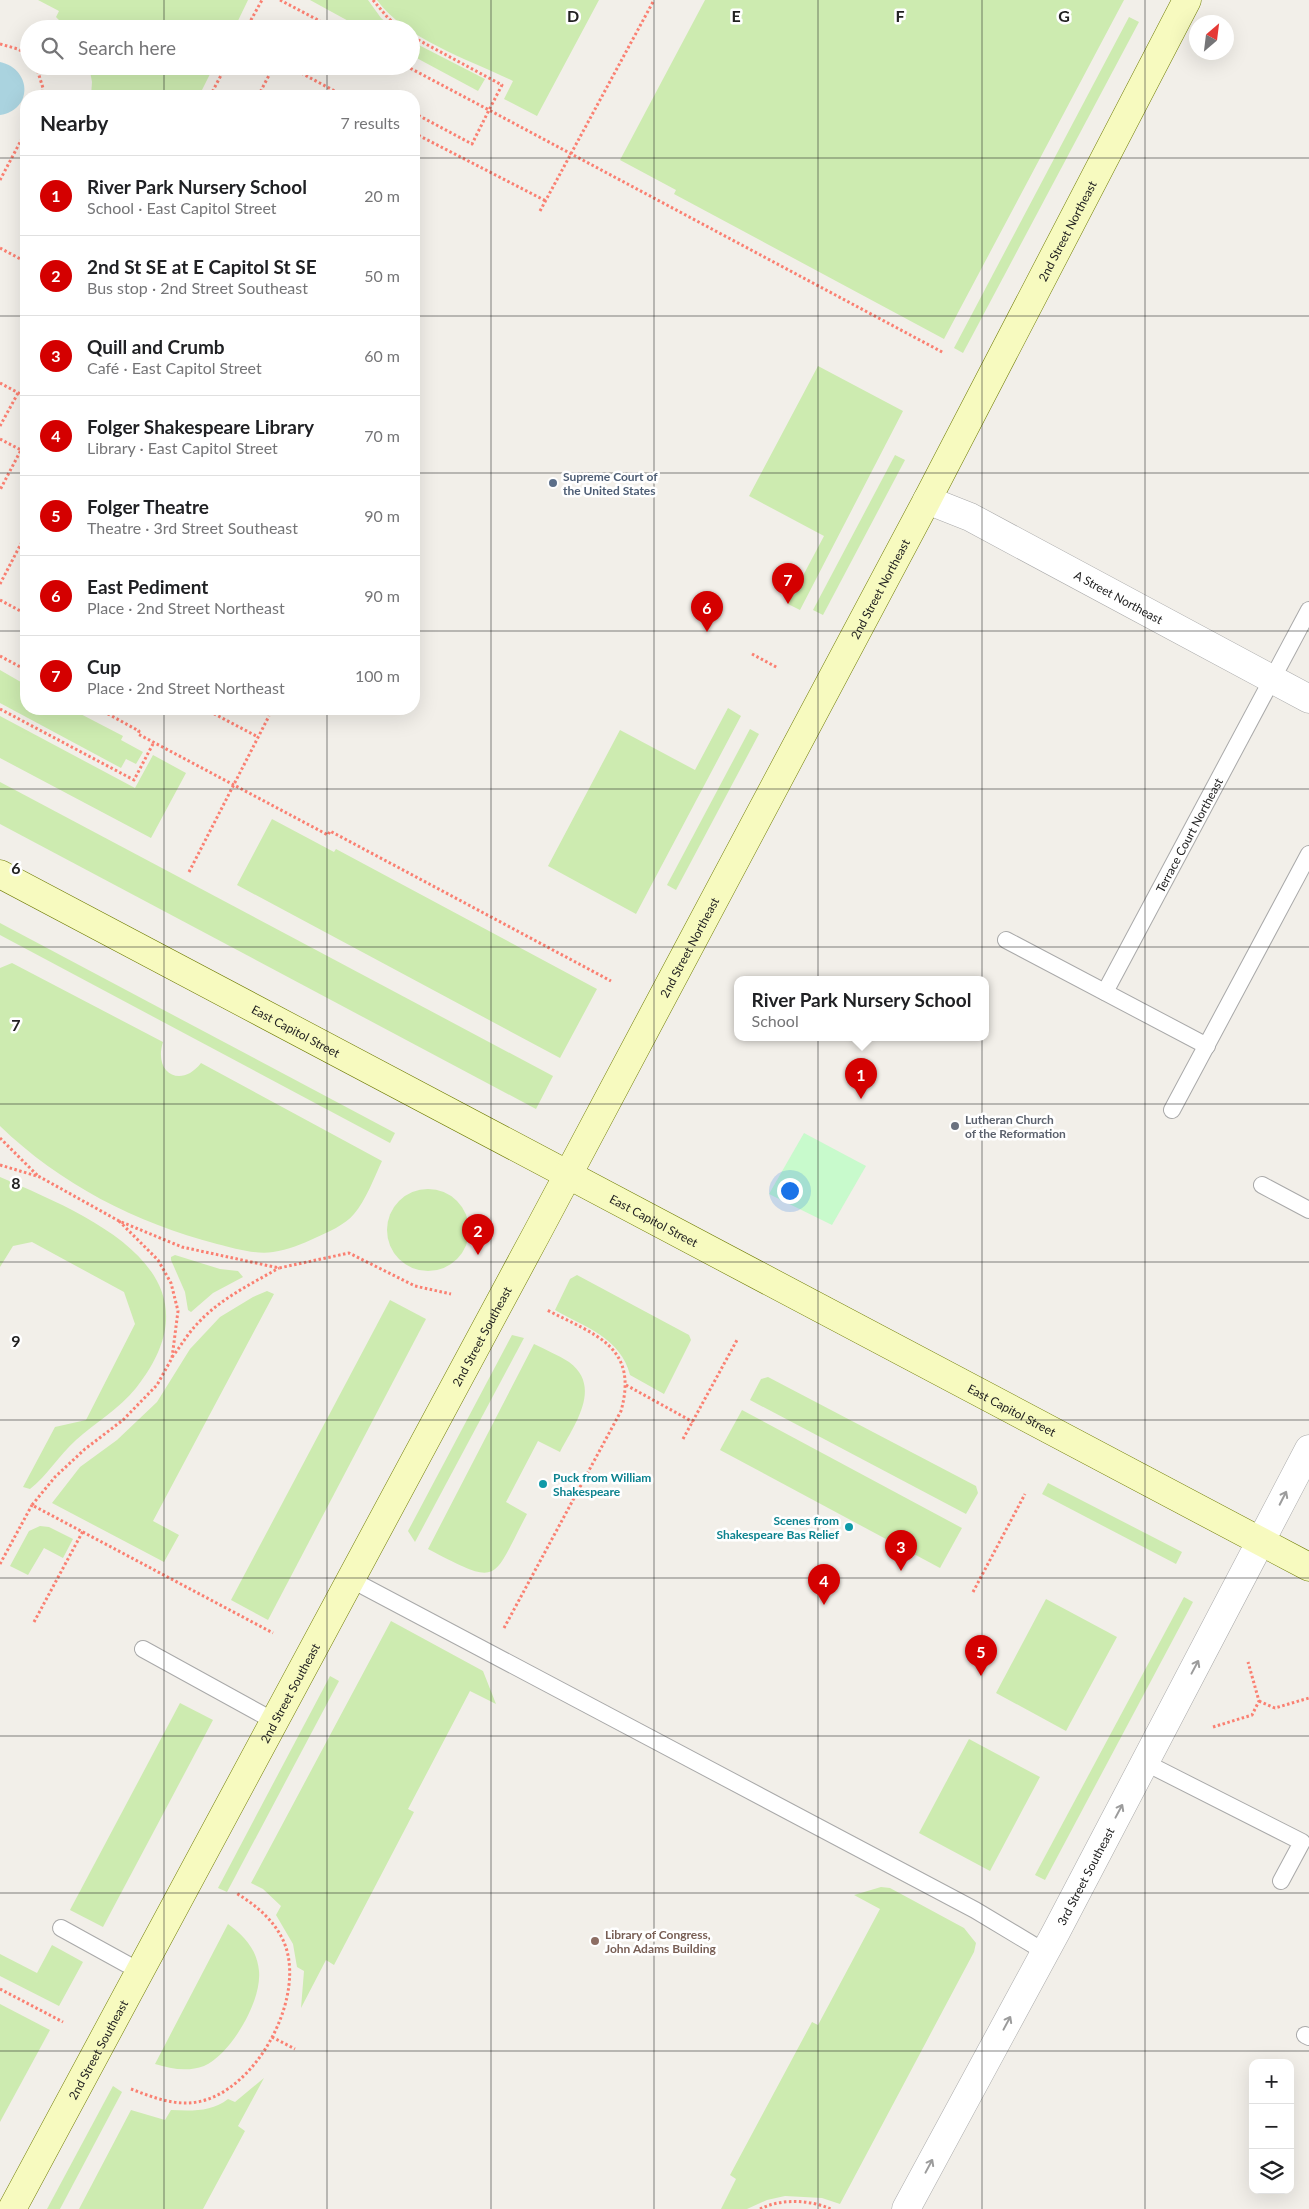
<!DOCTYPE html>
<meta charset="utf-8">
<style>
body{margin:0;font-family:Lato,sans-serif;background:#f2f2f2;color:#202124}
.controls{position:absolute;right:15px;bottom:15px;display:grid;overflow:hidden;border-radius:10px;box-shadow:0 5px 20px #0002}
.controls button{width:45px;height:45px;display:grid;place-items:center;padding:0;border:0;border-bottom:1px solid #e0e0e0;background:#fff;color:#202124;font:25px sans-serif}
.compass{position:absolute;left:1189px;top:15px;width:45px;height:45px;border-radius:50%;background:#fff;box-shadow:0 5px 20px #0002;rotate:28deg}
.you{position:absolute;left:789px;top:1190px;width:18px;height:18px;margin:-12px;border:4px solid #fff;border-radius:50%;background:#1a73e8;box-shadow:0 0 0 8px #1a73e833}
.badge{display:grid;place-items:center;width:32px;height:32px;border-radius:50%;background:#d40000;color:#fff;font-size:16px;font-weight:700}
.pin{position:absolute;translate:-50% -41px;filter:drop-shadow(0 1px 2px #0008)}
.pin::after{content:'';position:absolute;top:26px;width:18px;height:15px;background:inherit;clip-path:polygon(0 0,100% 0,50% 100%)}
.popup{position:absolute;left:734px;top:976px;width:255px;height:65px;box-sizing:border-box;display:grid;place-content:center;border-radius:10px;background:#fff;filter:drop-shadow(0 1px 4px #0005);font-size:16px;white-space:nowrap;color:#757577}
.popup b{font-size:19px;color:#202124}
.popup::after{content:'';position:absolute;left:50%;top:100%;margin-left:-10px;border:10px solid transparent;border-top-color:#fff}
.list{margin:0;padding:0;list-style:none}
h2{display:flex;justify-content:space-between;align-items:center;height:65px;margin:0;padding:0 20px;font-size:21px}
h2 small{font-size:16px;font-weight:400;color:#757577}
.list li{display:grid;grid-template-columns:32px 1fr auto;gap:15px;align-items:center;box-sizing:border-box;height:80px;padding:0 20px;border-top:1px solid #e0e0e0}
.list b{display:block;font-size:19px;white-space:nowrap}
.list p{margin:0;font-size:16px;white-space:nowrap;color:#757577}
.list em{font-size:16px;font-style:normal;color:#757577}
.icon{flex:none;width:28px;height:28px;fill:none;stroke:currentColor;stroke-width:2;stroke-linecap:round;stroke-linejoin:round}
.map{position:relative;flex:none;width:1309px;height:2209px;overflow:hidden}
.search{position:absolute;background:#fff;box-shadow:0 5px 20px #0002;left:20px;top:20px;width:400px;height:55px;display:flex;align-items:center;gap:12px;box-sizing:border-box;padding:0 18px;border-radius:28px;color:#757577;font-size:19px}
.panel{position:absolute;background:#fff;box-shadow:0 5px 20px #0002;left:20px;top:90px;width:400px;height:625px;border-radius:20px}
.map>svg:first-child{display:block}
.grass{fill:#cdebb0}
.park{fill:#c8facc}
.water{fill:#aad3df}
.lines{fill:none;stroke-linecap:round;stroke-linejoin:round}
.lane-casing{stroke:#a9a9a9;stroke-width:18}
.street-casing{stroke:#a9a9a9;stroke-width:29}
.secondary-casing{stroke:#707d05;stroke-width:29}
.path{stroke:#fa8072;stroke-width:3;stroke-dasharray:2.5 2.5;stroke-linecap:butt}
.lane{stroke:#fff;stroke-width:16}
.street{stroke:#fff;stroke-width:28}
.secondary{stroke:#f7fabf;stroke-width:28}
.oneway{stroke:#9c9c9c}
.grid{fill:none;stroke:#222;stroke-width:1;stroke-opacity:0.55}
.service-dot{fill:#5c6f8a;stroke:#fff;stroke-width:2}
.worship-dot{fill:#6b7280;stroke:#fff;stroke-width:2}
.culture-dot{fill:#0f9aa8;stroke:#fff;stroke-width:2}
.education-dot{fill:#8d6e63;stroke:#fff;stroke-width:2}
.labels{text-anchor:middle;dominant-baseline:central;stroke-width:5;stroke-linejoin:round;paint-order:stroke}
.street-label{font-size:12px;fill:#222;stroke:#fff}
.service-label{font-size:12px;font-weight:bold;fill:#4e5e75;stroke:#fff;text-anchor:start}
.worship-label{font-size:12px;font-weight:bold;fill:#5b616d;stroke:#fff;text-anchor:start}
.culture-label{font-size:12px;font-weight:bold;fill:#0d838f;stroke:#fff;text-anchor:start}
.education-label{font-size:12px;font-weight:bold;fill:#785e54;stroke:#fff;text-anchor:start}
.grid-label{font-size:16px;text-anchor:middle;font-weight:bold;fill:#222;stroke:#fff;stroke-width:5;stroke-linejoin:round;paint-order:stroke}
</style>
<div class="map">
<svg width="1309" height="2209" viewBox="0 0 1309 2209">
<rect width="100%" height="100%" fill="#f2efe9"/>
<g class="grass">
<path d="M38,0h210l-14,29h-166l-12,-12 3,-6z"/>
<path d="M310,0h58l13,18 13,11h-31z"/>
<path d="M377,0h222l-62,116 -33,-17 9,-18c-43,-21 -108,-42 -136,-81z"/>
<path d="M705,0h419l-180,339 -270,-145 2,-4 -56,-30z"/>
<path d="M1129,17l10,5 -176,331 -9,-5z"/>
<path d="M411,41l74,38 -7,12 -67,-36z"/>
<path d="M89,66h125l-15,30h-108l1,-14z"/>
<path d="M818,366l85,45 -103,199 -12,-6 36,-68 -75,-40z"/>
<path d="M895,455l10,5 -82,155 -10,-5z"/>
<path d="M0,670l26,15v24h45l52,27 -2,4 22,12 -7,12 -10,-5 -5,9 -121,-65z"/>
<path d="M728,708l13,8 -105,198 -88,-48 72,-136 75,40z"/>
<path d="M0,716l135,72 18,-33 33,18 -35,65 -151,-80z"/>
<path d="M750,729l9,5 -83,156 -9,-5z"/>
<path d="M0,782l553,294 -17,33 -536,-285z"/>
<path d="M272,819l62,33 2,-3 261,140 -37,69 -323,-173z"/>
<path d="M0,923l395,210 -5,10 -390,-208z"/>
<path d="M12,963l151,79c-10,31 18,47 38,21l181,98c-8,17 -16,39 -28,53 -9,11 -26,18 -39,24 -13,6 -27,12 -42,14 -17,3 -40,-4 -56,-8 -81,-21 -157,-60 -217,-118v-158z"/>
<path d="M0,1177c88,38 228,95 136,211 -17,21 -40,34 -60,52 -17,15 -29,36 -46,49l-7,-2 32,-60 31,-7 49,-96 -11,-32 -92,-50 -19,4 -13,21z"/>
<circle cx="428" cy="1230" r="41"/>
<path d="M175,1255l45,14 18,2 5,6 -30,16 -22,19 -3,-2 -3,-18 -14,-32v-3z"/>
<path d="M577,1275l112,60 2,5 -27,54 -34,-19c-9,-37 -45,-48 -75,-65l15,-31z"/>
<path d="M267,1291l7,3 -121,227 26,14 -15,27 -112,-59 28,-36 37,-27 40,-38 33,-53 30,-32 33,-20z"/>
<path d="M390,1300l36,19 -158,301 -37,-20z"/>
<path d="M512,1335l12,3 -109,204 -7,-11z"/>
<path d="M534,1344c12,6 24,11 35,18 34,25 5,63 -9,90l-22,-11 -32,61 21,12c-36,68 -26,73 -99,35z"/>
<path d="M768,1377l208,109 2,7 -12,21 -216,-114 11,-21z"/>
<path d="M742,1410l220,118 -22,40 -220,-118z"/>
<path d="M1048,1483l134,69 -6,12 -134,-70z"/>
<path d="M40,1526l9,1 24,12 -10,19 -19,-10 -16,27 -18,-9 19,-35z"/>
<path d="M1184,1597l9,5 -148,278 -10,-5z"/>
<path d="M1046,1599l71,38 -51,94 -70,-38z"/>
<path d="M391,1621l92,50 13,33 -26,-13 -62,118 6,3 -80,153 -8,-5 -25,48 3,-37 -7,-4 -4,-23 -17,-29 5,-9 -18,-17 -12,-6z"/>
<path d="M330,1676l9,5 -112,211 -9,-4z"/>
<path d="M180,1703l33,17 -110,207 -33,-17z"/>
<path d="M969,1739l71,38 -50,94 -71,-38z"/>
<path d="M881,1887l9,1 74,40 12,15 -2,9 -134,252 -18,-6 -37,-2 -18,4 -20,9h-26l15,-30 -6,-4 82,-153 6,3 62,-116 -26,-14z"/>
<path d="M228,1924c16,12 29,25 31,47 3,30 -28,83 -55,95 -16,6 -33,3 -49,-2z"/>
<path d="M52,1945l31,17 -24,44 -59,-30v-22l37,19z"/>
<path d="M0,2004l50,26 -50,92z"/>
<path d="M264,2078l-26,48 7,5 -42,78h-124l52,-99 34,10 6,-10c20,1 41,2 57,-11l7,3z"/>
<path d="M113,2086l9,6 -62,117h-13z"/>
</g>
<path class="park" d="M804,1133l62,33 -34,59 -63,-31z"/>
<path class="water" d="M0,62c32,7 33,48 0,53z"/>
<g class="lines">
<defs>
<g id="lane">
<path d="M1006,940l201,106"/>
<path id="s1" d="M1105,992l204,-382"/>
<path d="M1172,1110l137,-256"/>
<path d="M1262,1185l47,25"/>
<path d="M350,1579l625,331 70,42"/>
<path d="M143,1649l131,72"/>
<path d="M1144,1762l158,80 -21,39"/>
<path d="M61,1928l80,44"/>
<path d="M1305,2035l4,2"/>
</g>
<g id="street">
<path id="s2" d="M927,500l43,17 339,182"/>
<path id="s3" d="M906,2209l150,-277 253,-483"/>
</g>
<g id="secondary">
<path id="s4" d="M0,874l1309,693"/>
<path id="s5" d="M12,2209l525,-976 390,-733 260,-500"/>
</g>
</defs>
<use href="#lane" class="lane-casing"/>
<use href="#street" class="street-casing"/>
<use href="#secondary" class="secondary-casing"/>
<g class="path">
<path d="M280,0l55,29"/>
<path d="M373,0l15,18 13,11"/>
<path d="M246,29l16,-29"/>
<path d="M0,44l18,5 11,7"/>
<path d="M36,66l7,22 -1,8"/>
<path d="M288,66l56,30"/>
<path d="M406,66l83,44 13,-25 -91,-49"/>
<path d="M210,96l16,-30"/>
<path d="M258,96l16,-30"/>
<path d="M382,96h1"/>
<path d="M414,113l58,31 17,-34 455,243"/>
<path d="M414,133l132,68"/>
<path d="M0,180l26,-49"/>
<path d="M540,211l114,-211"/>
<path d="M0,248l26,14"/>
<path d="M0,383l26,14"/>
<path d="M0,426l18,-33"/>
<path d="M0,439l21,11 -21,40"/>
<path d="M0,584l26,-50"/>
<path d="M0,600l26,14"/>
<path d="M752,654l26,14"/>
<path d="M0,656l26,14"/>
<path d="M0,709l134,71 20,-38"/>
<path d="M99,709l40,22 -1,3 190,101 2,-4 281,150"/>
<path d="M205,709l53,28"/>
<path d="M189,872l80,-156"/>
<path d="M0,1138l39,39"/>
<path d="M0,1165l40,12 79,44 63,26 97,21 70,-15 66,33 36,8"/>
<path d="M119,1221l39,39 13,23 7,28 -6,47 -15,27 -34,35 -38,29 -30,28 -23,28 241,128"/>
<path d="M172,1357c9,-11 16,-24 26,-34 22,-24 53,-39 81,-55"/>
<path d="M626,1385l67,37"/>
<path d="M683,1439l54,-99"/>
<path d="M0,1564l32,-59"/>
<path d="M973,1592l52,-98"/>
<path d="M34,1622l49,-91"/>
<path d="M504,1628l117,-217c18,-65 -26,-76 -74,-101"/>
<path d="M1259,1701l16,7 34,-10"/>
<path d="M1213,1727l39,-12 7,-14 -11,-39"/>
<path d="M0,1989l63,33"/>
<path d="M272,2037l23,12"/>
<path d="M131,2089c21,8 43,17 66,13 60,-10 113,-110 85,-164 -10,-20 -28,-34 -46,-45"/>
<path d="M760,2209c22,-11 50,-9 71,0"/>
</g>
<use href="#lane" class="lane"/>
<use href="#street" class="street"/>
<use href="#secondary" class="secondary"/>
</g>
<defs><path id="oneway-shaft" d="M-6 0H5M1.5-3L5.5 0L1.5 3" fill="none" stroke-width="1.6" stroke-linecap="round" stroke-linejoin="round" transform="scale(1.25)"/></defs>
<g class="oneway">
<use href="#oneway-shaft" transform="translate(1283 1498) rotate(-63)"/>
<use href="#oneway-shaft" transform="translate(1195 1667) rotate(-62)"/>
<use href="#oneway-shaft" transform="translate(1119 1811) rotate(-62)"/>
<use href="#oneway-shaft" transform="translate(1007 2023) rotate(-62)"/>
<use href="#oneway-shaft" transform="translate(929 2166) rotate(-62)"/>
</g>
<path class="grid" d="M164,0v29M327,0v29M491,0v2209M654,0v2209M818,0v2209M982,0v2209M1145,0v2209M164,66v30M327,66v30M0,158h26M414,158h895M0,316h26M414,316h895M0,473h26M414,473h895M0,631h26M414,631h895M164,709v1500M327,709v1500M0,789h1309M0,947h1309M0,1104h1309M0,1262h1309M0,1420h1309M0,1578h1309M0,1736h1309M0,1893h1309M0,2051h1309"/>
<circle class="service-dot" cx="553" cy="483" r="5"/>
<circle class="worship-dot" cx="955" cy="1126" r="5"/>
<g class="culture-dot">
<circle cx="543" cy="1484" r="5"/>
<circle cx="849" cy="1527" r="5"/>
</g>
<circle class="education-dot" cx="595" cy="1941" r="5"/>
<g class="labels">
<g class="street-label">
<text stroke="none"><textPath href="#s5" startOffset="2242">2nd Street Northeast</textPath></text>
<text stroke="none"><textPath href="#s5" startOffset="1838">2nd Street Northeast</textPath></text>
<text stroke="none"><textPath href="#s2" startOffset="215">A Street Northeast</textPath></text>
<text stroke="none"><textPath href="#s1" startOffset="178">Terrace Court Northeast</textPath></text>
<text stroke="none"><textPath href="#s5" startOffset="1432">2nd Street Northeast</textPath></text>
<text stroke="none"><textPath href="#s4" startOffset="335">East Capitol Street</textPath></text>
<text stroke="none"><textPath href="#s4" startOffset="740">East Capitol Street</textPath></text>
<text stroke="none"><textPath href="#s5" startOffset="991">2nd Street Southeast</textPath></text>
<text stroke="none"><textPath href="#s4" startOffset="1145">East Capitol Street</textPath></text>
<text stroke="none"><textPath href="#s5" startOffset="586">2nd Street Southeast</textPath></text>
<text stroke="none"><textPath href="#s3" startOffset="378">3rd Street Southeast</textPath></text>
<text stroke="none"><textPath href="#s5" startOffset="181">2nd Street Southeast</textPath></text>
</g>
<g class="service-label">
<text x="563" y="476">Supreme Court of<tspan x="563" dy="14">the United States</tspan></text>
</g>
<g class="worship-label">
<text x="965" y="1119">Lutheran Church<tspan x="965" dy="14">of the Reformation</tspan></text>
</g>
<g class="culture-label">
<text x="553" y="1477">Puck from William<tspan x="553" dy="14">Shakespeare</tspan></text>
<text x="839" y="1520" text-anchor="end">Scenes from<tspan x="839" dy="14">Shakespeare Bas Relief</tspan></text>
</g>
<g class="education-label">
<text x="605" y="1934">Library of Congress,<tspan x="605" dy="14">John Adams Building</tspan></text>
</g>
</g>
<g class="grid-label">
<text x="573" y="22">D</text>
<text x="736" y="22">E</text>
<text x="900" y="22">F</text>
<text x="1064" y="22">G</text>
<text x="16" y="874">6</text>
<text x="16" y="1031">7</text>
<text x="16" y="1189">8</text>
<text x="16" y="1347">9</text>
</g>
</svg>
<div class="controls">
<button>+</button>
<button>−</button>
<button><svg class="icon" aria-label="layers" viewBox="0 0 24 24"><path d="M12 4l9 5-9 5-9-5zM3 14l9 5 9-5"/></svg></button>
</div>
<svg class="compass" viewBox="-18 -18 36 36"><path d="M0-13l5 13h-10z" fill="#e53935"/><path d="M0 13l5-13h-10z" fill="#757577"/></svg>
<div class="you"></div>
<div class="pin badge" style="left:861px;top:1099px">1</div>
<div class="popup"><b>River Park Nursery School</b>School</div>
<div class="pin badge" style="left:478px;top:1255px">2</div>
<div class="pin badge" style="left:901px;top:1571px">3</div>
<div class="pin badge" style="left:824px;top:1605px">4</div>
<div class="pin badge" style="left:981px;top:1676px">5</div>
<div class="pin badge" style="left:707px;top:632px">6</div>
<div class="pin badge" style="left:788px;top:604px">7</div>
<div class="search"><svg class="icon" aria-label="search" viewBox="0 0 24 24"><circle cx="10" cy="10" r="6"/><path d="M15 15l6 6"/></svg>Search here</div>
<section class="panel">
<h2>Nearby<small>7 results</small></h2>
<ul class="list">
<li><span class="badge">1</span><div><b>River Park Nursery School</b><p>School · East Capitol Street</p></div><em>20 m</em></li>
<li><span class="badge">2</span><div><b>2nd St SE at E Capitol St SE</b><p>Bus stop · 2nd Street Southeast</p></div><em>50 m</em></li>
<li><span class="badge">3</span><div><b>Quill and Crumb</b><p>Café · East Capitol Street</p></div><em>60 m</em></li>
<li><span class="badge">4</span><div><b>Folger Shakespeare Library</b><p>Library · East Capitol Street</p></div><em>70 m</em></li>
<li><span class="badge">5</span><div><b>Folger Theatre</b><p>Theatre · 3rd Street Southeast</p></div><em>90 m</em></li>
<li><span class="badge">6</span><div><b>East Pediment</b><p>Place · 2nd Street Northeast</p></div><em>90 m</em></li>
<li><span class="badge">7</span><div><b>Cup</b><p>Place · 2nd Street Northeast</p></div><em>100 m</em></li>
</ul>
</section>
</div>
